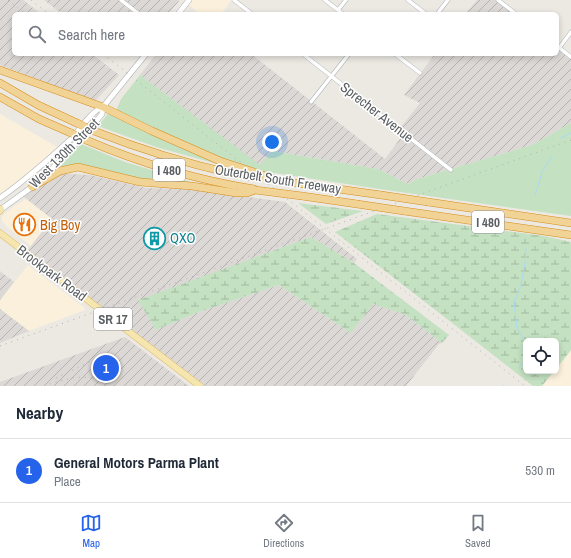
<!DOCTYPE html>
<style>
body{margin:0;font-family:"Archivo Narrow",sans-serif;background:#f2f2f3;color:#1f2937}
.controls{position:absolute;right:12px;bottom:12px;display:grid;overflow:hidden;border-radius:6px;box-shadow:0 2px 6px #0003}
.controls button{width:36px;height:36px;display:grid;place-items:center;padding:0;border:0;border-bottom:1px solid #e0e1e3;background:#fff;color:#1f2937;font:20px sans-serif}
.you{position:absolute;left:272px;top:142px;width:14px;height:14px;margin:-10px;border:3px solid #fff;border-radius:50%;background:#1a73e8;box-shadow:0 0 0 6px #1a73e833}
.badge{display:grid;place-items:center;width:26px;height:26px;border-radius:50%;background:#2563eb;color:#fff;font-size:13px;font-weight:700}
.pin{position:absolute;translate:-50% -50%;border:2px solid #fff;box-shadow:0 1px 4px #0006}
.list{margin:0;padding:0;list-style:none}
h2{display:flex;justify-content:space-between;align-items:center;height:52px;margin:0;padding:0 16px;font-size:17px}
h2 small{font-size:13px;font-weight:400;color:#747a83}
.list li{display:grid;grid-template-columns:26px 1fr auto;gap:12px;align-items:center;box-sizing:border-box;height:64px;padding:0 16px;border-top:1px solid #e0e1e3}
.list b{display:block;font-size:15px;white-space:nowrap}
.list p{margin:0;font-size:13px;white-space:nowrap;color:#747a83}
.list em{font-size:13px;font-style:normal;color:#747a83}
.icon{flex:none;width:22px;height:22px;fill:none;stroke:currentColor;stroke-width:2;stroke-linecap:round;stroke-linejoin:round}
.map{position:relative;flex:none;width:571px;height:386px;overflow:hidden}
.search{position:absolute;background:#fff;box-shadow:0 2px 6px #0003;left:12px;right:12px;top:12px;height:44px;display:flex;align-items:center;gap:10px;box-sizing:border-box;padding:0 14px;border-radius:6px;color:#747a83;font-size:15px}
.sheet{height:116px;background:#fff}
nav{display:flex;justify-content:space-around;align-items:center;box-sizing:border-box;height:56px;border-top:1px solid #e0e1e3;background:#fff;font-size:11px;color:#747a83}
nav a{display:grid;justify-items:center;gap:2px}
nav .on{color:#2563eb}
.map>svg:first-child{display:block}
.commercial{fill:#faf0db}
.industrial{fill:url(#industrial-furrows)}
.green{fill:#c4e1c2}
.wetland{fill:url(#wetland-marsh)}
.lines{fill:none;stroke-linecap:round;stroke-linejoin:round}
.stream{stroke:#aadaf5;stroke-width:1}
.minor-casing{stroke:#b0b4b7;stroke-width:4.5}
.secondary-casing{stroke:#b0b3b7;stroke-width:6}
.primary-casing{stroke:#e1b667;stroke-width:7}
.motorway-casing{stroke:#d68d19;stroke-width:8}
.minor{stroke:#fff;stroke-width:3.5}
.secondary{stroke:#fff;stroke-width:5}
.primary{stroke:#f5e5af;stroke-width:6}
.motorway{stroke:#f1d396;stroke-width:7}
.rail{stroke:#b1b2b2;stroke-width:1;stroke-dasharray:1 5;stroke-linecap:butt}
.motorway-bridge-casing{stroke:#d68d19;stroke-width:8;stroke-linecap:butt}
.motorway-bridge{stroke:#f1d396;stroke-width:7}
.labels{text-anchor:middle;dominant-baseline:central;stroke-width:3;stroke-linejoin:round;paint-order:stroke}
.shield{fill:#fff;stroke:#8c8f91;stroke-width:1}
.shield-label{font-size:13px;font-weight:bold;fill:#5b5f62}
.street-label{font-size:14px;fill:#5b5f62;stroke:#fff}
.food-label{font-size:14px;fill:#c56008;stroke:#fff;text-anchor:start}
.culture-label{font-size:14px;fill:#0d838f;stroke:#fff;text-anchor:start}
</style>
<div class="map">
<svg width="571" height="386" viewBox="0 0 571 386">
<defs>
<pattern id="industrial-furrows" width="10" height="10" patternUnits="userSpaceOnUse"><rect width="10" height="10" fill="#dbd8d5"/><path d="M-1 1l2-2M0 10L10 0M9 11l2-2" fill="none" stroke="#b5b2b0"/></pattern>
<pattern id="wetland-marsh" width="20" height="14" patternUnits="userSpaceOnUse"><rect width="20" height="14" fill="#c4e1c2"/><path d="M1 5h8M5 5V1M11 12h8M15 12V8" fill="none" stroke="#a2baa1"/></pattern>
</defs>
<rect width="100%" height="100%" fill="#ece9e3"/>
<g class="commercial">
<path d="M183,0h49l-11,14h-21z"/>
<path d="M0,114l59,34 -24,21 -35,26z"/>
<path d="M26,199l26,20 -21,27 -25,-20 -4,-5v-5l12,-10z"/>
<path d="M28,265l57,43v2l-56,21 -29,-22v-9z"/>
<path d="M571,350v36h-29l12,-15h2v-2z"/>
</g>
<g class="industrial">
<path d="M0,0h23l18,14h-27v40h78l27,21 -24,26 -95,-36z"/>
<path d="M44,0h135v1l-11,13h-106z"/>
<path d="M477,0h19l18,14h-49z"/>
<path d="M557,46l14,11v66l-39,22 -115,34 -9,5 -30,-15 -106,-18 -12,15 -120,-91 16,-21h95l134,105 17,-23 -2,-8 20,-25 -16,-8 31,-41h122z"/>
<path d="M51,173l39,2 56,13 46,1 93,13 72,57 -3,4 -43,-26 -172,63 17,30 43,-18 80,-27 72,48 22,-29 33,11 36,28 -3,1 -33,42h-201l-178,-135 25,-32 -29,-23z"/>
<path d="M0,271l14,11 -14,18z"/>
<path d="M0,309l29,22 -29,12z"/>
<path d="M125,337l64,49h-189v-4z"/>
</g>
<g class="green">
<path d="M140,75l120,90 12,-14 106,18 30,15 9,-5 115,-34 39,-22v93l-178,-25 -132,-20 -40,-13 -105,-47 5,-12z"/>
<path d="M108,114l111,48 2,3 -65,-18 -58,-21z"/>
<path d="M81,144l44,18 66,20v2l-51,-5 -54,-12 -29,3z"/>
</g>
<g class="wetland">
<path d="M298,203l65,8 -37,13z"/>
<path d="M377,214l167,22 27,6v108l-15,19v-28h-30v30h28l-12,15h-9l-198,-154z"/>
<path d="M311,237l43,26 95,72 -7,8 -36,-28 -33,-11 -22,29 -72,-48 -80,27 -43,18 -18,-30z"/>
</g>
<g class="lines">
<g class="stream">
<path d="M561,138l10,-5"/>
<path d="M535,196l7,-24 10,-16"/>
<path d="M526,249l-1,14 -4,22 -7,17 3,26 9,16"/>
<path d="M519,368l7,-9"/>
<path d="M503,386h1"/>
</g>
<defs>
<g id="minor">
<path d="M121,0l18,14"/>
<path d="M234,0l18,14"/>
<path d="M325,0l18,14"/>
<path d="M408,0l18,14"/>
<path d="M498,0l18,14"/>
<path d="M338,10l8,-10"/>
<path d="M437,14l11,-14"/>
<path d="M557,46l14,11"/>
<path d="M559,48l12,-16"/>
<path d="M303,54l148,116"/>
<path d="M395,54l25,19"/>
<path d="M311,102l38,-48"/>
</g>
<g id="secondary">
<path d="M178,14l11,-14"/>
<path d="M0,198c26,-18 48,-38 71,-59 9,-9 20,-28 32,-32"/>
<path d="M0,210l32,-23 19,-17 43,-46 8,-10 1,-7 43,-53"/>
</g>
<g id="primary">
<path d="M0,211l1,-2"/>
<path d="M0,233l200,153"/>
</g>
<g id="motorway">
<path d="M0,70l103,37 49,24 68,30"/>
<path d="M0,83l38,22 41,19"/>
<path d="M0,97l39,22 32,14"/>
<path d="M94,131c48,19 90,32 140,43"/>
<path d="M86,140c54,23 111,40 168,49"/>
<path d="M281,181l100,14"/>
<path d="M32,187l28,-16 18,-4 62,15 52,4 45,7h10l8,-3"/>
<path d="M302,196l55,8"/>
<path d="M428,202l143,21"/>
<path d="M404,211l167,24"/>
</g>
</defs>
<use href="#minor" class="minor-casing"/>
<use href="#secondary" class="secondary-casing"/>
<use href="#primary" class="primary-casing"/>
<use href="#motorway" class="motorway-casing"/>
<use href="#minor" class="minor"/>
<use href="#secondary" class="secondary"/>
<use href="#primary" class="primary"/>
<use href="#motorway" class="motorway"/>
<g class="rail">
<path d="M8,0l18,14"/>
<path d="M31,0l18,14"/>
<path d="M103,54l422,332"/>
<path d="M0,346l571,-206"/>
<path d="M56,378l36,-17"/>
<path d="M44,386c27,-9 44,-14 70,0"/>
</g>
<defs>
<g id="motorway-bridge">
<path d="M79,124l15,7"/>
<path d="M71,133l15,7"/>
<path d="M220,161l61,20"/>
<path d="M234,174l26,4"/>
<path d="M255,190l47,6"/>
<path d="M381,195l47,7"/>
<path d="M357,204l47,7"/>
</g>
</defs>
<use href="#motorway-bridge" class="motorway-bridge-casing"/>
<use href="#motorway-bridge" class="motorway-bridge"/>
</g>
<defs>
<symbol id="restaurant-ring" viewBox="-11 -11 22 22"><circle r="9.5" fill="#fff" stroke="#e8710a" stroke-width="1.5"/><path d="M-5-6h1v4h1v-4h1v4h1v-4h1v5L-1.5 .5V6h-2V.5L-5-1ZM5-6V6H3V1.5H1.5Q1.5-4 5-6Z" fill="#e8710a"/></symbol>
<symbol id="building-ring" viewBox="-11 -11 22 22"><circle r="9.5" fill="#fff" stroke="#0f9aa8" stroke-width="1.5"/><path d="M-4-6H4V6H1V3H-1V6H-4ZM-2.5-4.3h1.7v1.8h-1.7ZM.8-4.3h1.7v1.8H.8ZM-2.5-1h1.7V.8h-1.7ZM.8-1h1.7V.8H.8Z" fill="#0f9aa8"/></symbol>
</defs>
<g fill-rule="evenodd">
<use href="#restaurant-ring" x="12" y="212" width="25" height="25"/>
<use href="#building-ring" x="142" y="226" width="25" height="25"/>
</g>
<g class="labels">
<g class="shield">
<rect x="153" y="159" width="32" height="22" rx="3"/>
<rect x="472" y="211" width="32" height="22" rx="3"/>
<rect x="94" y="308" width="38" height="22" rx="3"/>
</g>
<g class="shield-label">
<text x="169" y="170">I 480</text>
<text x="488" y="222">I 480</text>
<text x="113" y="319">SR 17</text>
</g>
<g class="street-label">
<text transform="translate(377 112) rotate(38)">Sprecher Avenue</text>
<text transform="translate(64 153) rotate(-45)">West 130th Street</text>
<text transform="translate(278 179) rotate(9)">Outerbelt South Freeway</text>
<text transform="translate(52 273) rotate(37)">Brookpark Road</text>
</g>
<g class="food-label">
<text x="40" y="225">Big Boy</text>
</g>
<g class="culture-label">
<text x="170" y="238">QXO</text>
</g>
</g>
</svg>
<div class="controls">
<button><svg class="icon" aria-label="locate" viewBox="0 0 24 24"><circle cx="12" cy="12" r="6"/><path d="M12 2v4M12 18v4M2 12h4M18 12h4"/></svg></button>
</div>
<div class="you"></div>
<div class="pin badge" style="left:106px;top:368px">1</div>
<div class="search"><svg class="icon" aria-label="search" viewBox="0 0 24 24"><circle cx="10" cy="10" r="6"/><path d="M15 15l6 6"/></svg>Search here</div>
</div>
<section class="sheet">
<h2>Nearby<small></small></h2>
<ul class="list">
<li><span class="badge">1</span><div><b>General Motors Parma Plant</b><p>Place</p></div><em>530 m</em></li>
</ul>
</section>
<nav>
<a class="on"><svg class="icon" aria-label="map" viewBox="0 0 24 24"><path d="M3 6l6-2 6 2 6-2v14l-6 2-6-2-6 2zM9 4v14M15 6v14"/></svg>Map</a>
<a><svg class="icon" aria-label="directions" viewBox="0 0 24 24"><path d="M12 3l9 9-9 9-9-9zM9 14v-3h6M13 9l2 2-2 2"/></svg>Directions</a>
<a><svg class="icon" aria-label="saved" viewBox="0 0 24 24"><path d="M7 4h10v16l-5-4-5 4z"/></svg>Saved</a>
</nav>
